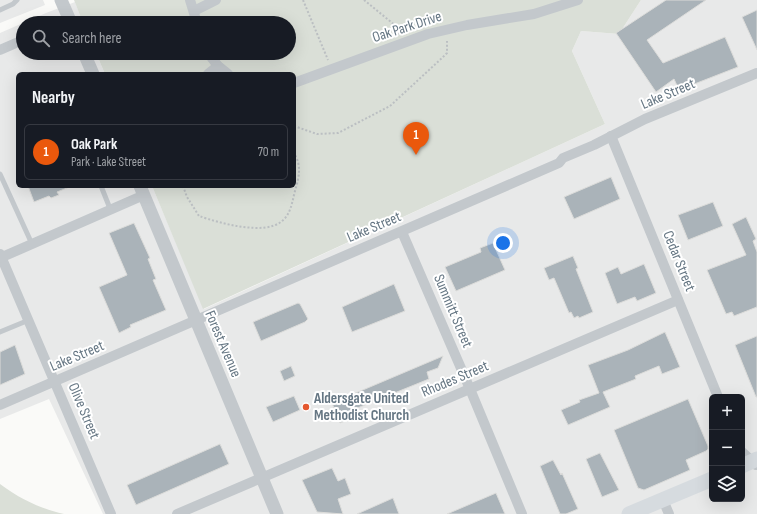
<!DOCTYPE html>
<meta charset="utf-8">
<style>
body{margin:0;font-family:"Sofia Sans Condensed",sans-serif;background:#20242c;color:#f1f3f6}
.controls{position:absolute;right:12px;bottom:12px;display:grid;overflow:hidden;border-radius:6px;box-shadow:0 4px 16px #0002}
.controls button{width:36px;height:36px;display:grid;place-items:center;padding:0;border:0;border-bottom:1px solid #363941;background:#171b24;color:#f1f3f6;font:20px sans-serif}
.you{position:absolute;left:503px;top:243px;width:14px;height:14px;margin:-10px;border:3px solid #fff;border-radius:50%;background:#1a73e8;box-shadow:0 0 0 6px #1a73e833}
.badge{display:grid;place-items:center;width:26px;height:26px;border-radius:50%;background:#ea580c;color:#fff;font-size:13px;font-weight:700}
.pin{position:absolute;translate:-50% -33px;filter:drop-shadow(0 1px 2px #0008)}
.pin::after{content:'';position:absolute;top:21px;width:14px;height:12px;background:inherit;clip-path:polygon(0 0,100% 0,50% 100%)}
.list{margin:0;padding:0;list-style:none}
h2{display:flex;justify-content:space-between;align-items:center;height:52px;margin:0;padding:0 16px;font-size:17px}
h2 small{font-size:13px;font-weight:400;color:#9ea1a6}
.list li{display:grid;grid-template-columns:26px 1fr auto;gap:12px;align-items:center;box-sizing:border-box;height:56px;margin:0 8px 8px;padding:0 8px;border:1px solid #363941;border-radius:6px}
.list b{display:block;font-size:15px;white-space:nowrap}
.list p{margin:0;font-size:13px;white-space:nowrap;color:#9ea1a6}
.list em{font-size:13px;font-style:normal;color:#9ea1a6}
.icon{flex:none;width:22px;height:22px;fill:none;stroke:currentColor;stroke-width:2;stroke-linecap:round;stroke-linejoin:round}
.map{position:relative;flex:none;width:757px;height:514px;overflow:hidden}
.search{position:absolute;background:#171b24;box-shadow:0 4px 16px #0002;left:16px;top:16px;width:280px;height:44px;display:flex;align-items:center;gap:10px;box-sizing:border-box;padding:0 14px;border-radius:22px;color:#9ea1a6;font-size:15px}
.panel{position:absolute;background:#171b24;box-shadow:0 4px 16px #0002;left:16px;top:72px;width:280px;height:116px;border-radius:6px}
.map>svg:first-child{display:block}
.built{fill:#e8e9e9;fill-rule:evenodd}
.green{fill:#dadfd7}
.building{fill:#aab3b9;stroke:#dcdcda}
.lines{fill:none;stroke-linecap:round;stroke-linejoin:round}
.path{stroke:#bbbfc2;stroke-width:2;stroke-dasharray:2 2;stroke-linecap:butt}
.service{stroke:#c3c8cc;stroke-width:5}
.minor{stroke:#c3c8cc;stroke-width:10}
.tertiary{stroke:#c3c8cc;stroke-width:13}
.secondary{stroke:#d6dbdf;stroke-width:15}
.poi-dot{fill:#e4572e;stroke:#fff;stroke-width:1.5}
.labels{text-anchor:middle;dominant-baseline:central;stroke-width:4;stroke-linejoin:round;paint-order:stroke}
.street-label{font-size:15px;fill:#657683;stroke:#fff}
.poi-label{font-size:15px;font-weight:bold;fill:#657683;stroke:#fff;text-anchor:start}
</style>
<div class="map">
<svg width="757" height="514" viewBox="0 0 757 514">
<rect width="100%" height="100%" fill="#fafaf8"/>
<g class="built">
<path d="M0,0h43l2,5 -45,18z"/>
<path d="M641,0h116v514h-654l-54,-115 -49,20v-386l23,-10v30h73l9,21h-87v112h134l52,123 401,-185 -33,-73 9,-20 38,3zM712,397h30v102h-30z"/>
<path d="M75,2l8,21h-60l23,-10z"/>
</g>
<g class="green">
<path d="M74,0h567l-22,34 -38,-3 -9,20 33,73 -402,185 -51,-123h142v-112h-189l-9,-21h193v-30h-206z"/>
<path d="M0,484c20,15 39,24 64,30h-64z"/>
</g>
<g class="building">
<path d="M666,0h40l-59,40 16,23 62,-26 13,30 -59,23 -5,-11 -18,13 -40,-59z"/>
<path d="M757,10v40l-15,-33z"/>
<path d="M611,177l9,22 -46,20 -10,-22z"/>
<path d="M28,186h44l-15,6 2,3 -8,3 -2,-2 -15,6z"/>
<path d="M713,202l10,24 -35,14 -10,-25z"/>
<path d="M746,217l10,22 -3,2 4,11v55l-23,9 -2,-4 -6,2 -19,-44 39,-15 -14,-31z"/>
<path d="M134,223l16,35 -2,1 8,20 -3,1 13,30 -36,15 1,2 -12,6 -20,-46 28,-12 -18,-42z"/>
<path d="M493,243l12,27 -49,21 -11,-24 36,-15 -1,-4z"/>
<path d="M573,256l5,12 -2,1 17,43 -14,6 -1,-2 -4,2 -3,-6 -2,1 -15,-35 -5,2 -5,-12z"/>
<path d="M644,264l12,29 -19,8 -2,-4 -18,7 -12,-31 13,-6 3,7z"/>
<path d="M394,284l11,27 -53,21 -10,-25z"/>
<path d="M298,303l2,1 8,15 -3,3 -44,19 -8,-19z"/>
<path d="M665,332l15,35 -18,7 -3,-8 -24,10 1,3 -33,13 7,15 -42,18 -7,-15 19,-8 -1,-2 20,-7 -11,-28 40,-15z"/>
<path d="M757,336v61h-1l-21,-52z"/>
<path d="M15,345l10,29 -25,11v-33z"/>
<path d="M443,356l-5,12 -11,4 2,7 -74,30 3,7 -18,7 -8,-20z"/>
<path d="M291,366l4,10 -11,5 -4,-10z"/>
<path d="M294,396l6,14 -27,12 -7,-15z"/>
<path d="M688,399l20,47v3l-2,2 -20,9 4,10 -46,20 -6,-2 -24,-58z"/>
<path d="M220,444l9,20 -93,41 -9,-20z"/>
<path d="M600,453l19,37 -17,7 -16,-38z"/>
<path d="M553,460l8,15 1,-2 16,36 -12,5h-6l-20,-48z"/>
<path d="M332,468l6,13 7,-3 6,16 -13,5 5,15 -26,-2 -15,-32z"/>
<path d="M496,493l9,21h-58z"/>
<path d="M393,498l6,16h-42z"/>
</g>
<g class="lines">
<g class="path">
<path d="M303,0l25,60"/>
<path d="M364,0l32,26 3,9"/>
<path d="M294,126l23,8 21,-1 52,-27 52,-48 5,-5v-12"/>
<path d="M183,186l4,11 12,19c20,7 66,20 83,5 9,-7 10,-19 13,-30 4,-14 7,-25 -1,-38"/>
</g>
<g class="service">
<path d="M0,10l13,-6 4,-4"/>
<path d="M0,174l32,70"/>
<path d="M101,186l10,25"/>
<path d="M0,332l29,-12"/>
</g>
<g class="minor">
<path d="M190,0l7,23"/>
<path d="M194,11l22,-11"/>
<path d="M0,50l23,-10"/>
<path d="M208,53l10,13 10,8"/>
<path d="M208,74l10,-8"/>
<path d="M294,83l134,-49 39,-9 67,-11 44,-14"/>
<path d="M611,136l107,261"/>
<path d="M402,232l68,157 52,125"/>
<path d="M0,254l111,260"/>
<path d="M0,258l144,-63"/>
<path d="M0,405l559,-242 4,-5 31,-13 51,-26 112,-46"/>
<path d="M742,452l14,13"/>
<path d="M663,500l6,14"/>
<path d="M177,514l501,-214"/>
</g>
<g class="tertiary">
<path d="M61,0l10,23"/>
<path d="M84,53l9,21"/>
<path d="M140,186l137,328"/>
</g>
<g class="secondary">
<path d="M742,466l15,-7"/>
<path d="M629,514l83,-35"/>
</g>
</g>
<circle class="poi-dot" cx="306" cy="407" r="4"/>
<g class="labels">
<g class="street-label">
<text transform="translate(407 27) rotate(-18)">Oak Park Drive</text>
<text transform="translate(668 94) rotate(-23)">Lake Street</text>
<text transform="translate(374 227) rotate(-23)">Lake Street</text>
<text transform="translate(679 261) rotate(68)">Cedar Street</text>
<text transform="translate(453 311) rotate(67)">Summitt Street</text>
<text transform="translate(223 344) rotate(67)">Forest Avenue</text>
<text transform="translate(77 356) rotate(-23)">Lake Street</text>
<text transform="translate(455 379) rotate(-23)">Rhodes Street</text>
<text transform="translate(84 411) rotate(67)">Olive Street</text>
</g>
<g class="poi-label">
<text x="314" y="398">Aldersgate United<tspan x="314" dy="17">Methodist Church</tspan></text>
</g>
</g>
</svg>
<div class="controls">
<button>+</button>
<button>−</button>
<button><svg class="icon" aria-label="layers" viewBox="0 0 24 24"><path d="M12 4l9 5-9 5-9-5zM3 14l9 5 9-5"/></svg></button>
</div>
<div class="you"></div>
<div class="pin badge" style="left:416px;top:155px">1</div>
<div class="search"><svg class="icon" aria-label="search" viewBox="0 0 24 24"><circle cx="10" cy="10" r="6"/><path d="M15 15l6 6"/></svg>Search here</div>
<section class="panel">
<h2>Nearby<small></small></h2>
<ul class="list">
<li><span class="badge">1</span><div><b>Oak Park</b><p>Park · Lake Street</p></div><em>70 m</em></li>
</ul>
</section>
</div>
